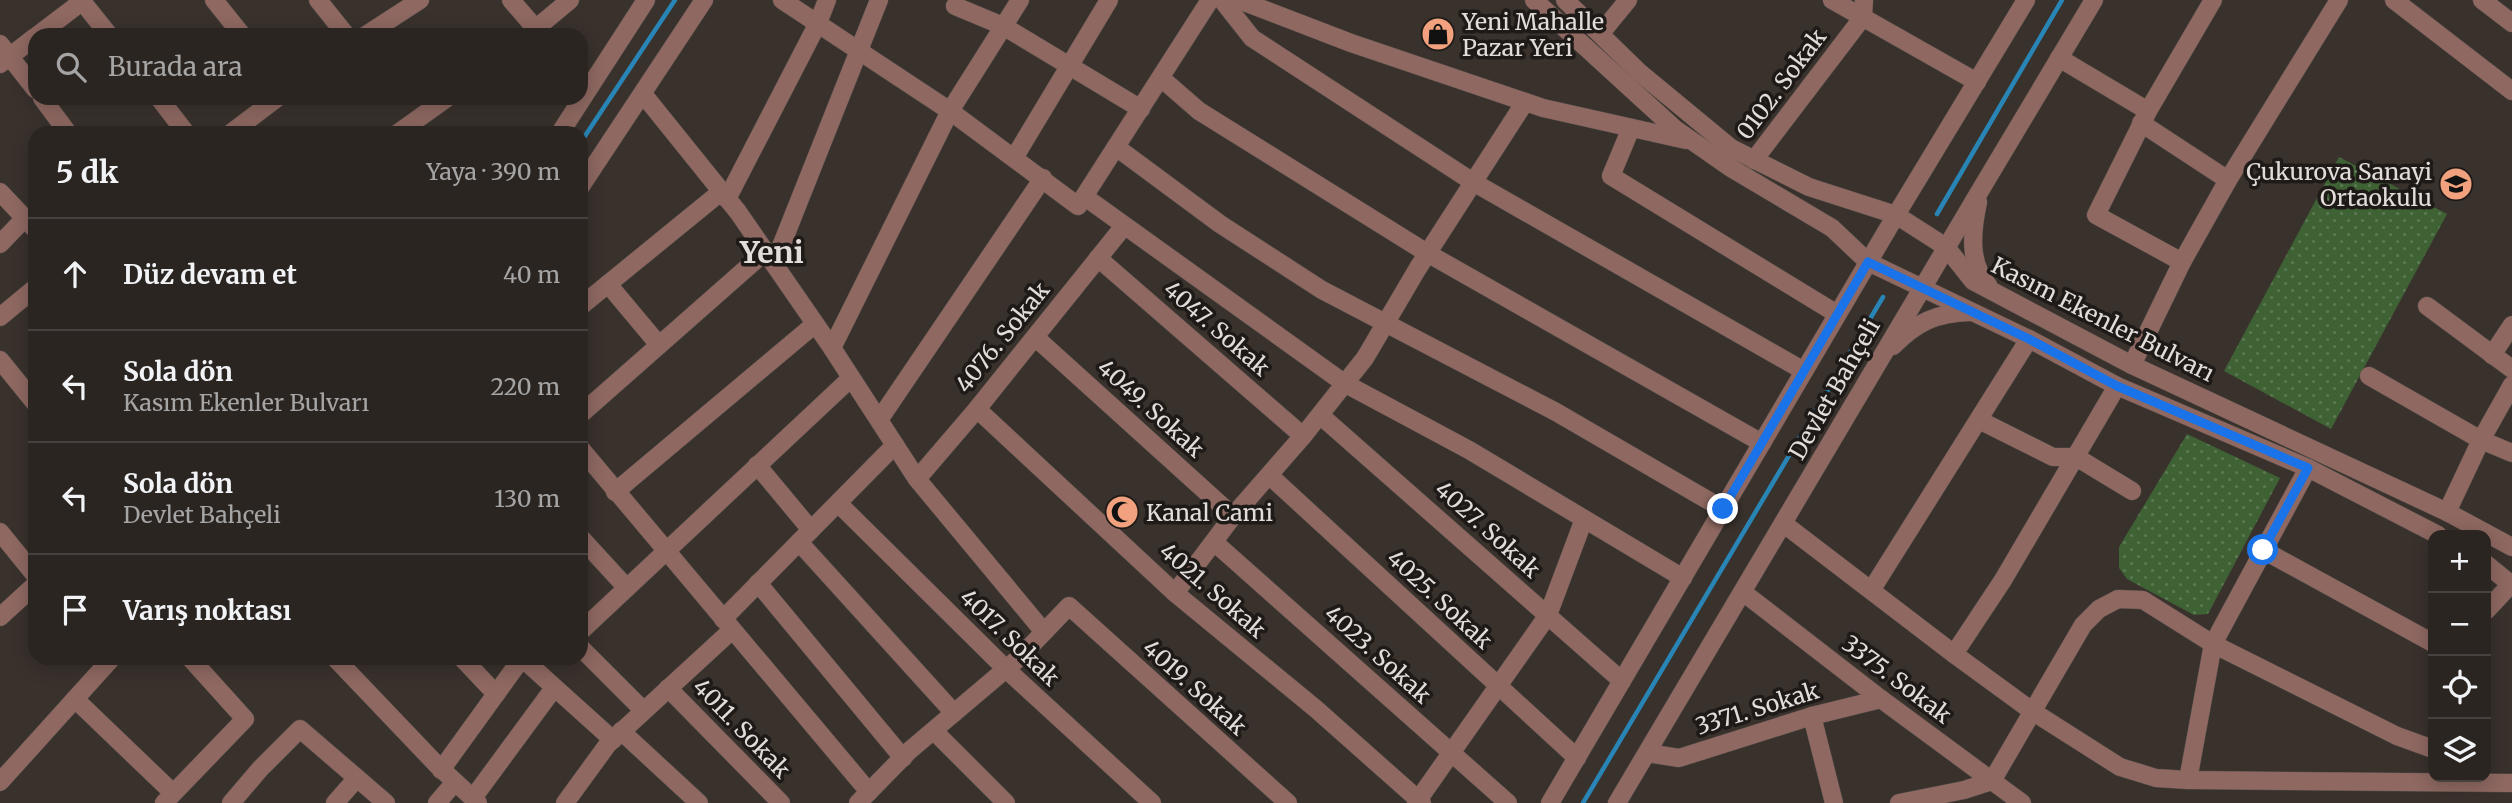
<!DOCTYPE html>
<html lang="tr">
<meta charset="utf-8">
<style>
body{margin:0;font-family:Merriweather,serif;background:#37312e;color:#f1f3f6}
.controls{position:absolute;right:21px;bottom:21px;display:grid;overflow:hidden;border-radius:14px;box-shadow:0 4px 18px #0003}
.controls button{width:63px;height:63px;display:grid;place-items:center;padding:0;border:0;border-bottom:2px solid #47423f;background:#2b2521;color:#f1f3f6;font:35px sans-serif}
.stop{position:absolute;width:21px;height:21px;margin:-16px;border:5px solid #1a73e8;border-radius:50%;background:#fff}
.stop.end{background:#1a73e8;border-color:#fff;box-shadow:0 2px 7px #0008}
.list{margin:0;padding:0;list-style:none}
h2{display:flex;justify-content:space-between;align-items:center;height:91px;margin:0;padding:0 28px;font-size:30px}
h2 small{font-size:23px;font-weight:400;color:#a6a5a5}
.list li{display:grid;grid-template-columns:46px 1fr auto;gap:21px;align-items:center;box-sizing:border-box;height:112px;padding:0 28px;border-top:2px solid #47423f}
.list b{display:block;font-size:26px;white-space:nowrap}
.list p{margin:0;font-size:23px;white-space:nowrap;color:#a6a5a5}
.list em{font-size:23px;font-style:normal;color:#a6a5a5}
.icon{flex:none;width:38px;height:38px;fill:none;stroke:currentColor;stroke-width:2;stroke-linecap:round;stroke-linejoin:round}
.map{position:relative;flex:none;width:2512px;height:803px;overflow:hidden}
.search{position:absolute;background:#2b2521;box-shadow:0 4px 18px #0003;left:28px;top:28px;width:560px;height:77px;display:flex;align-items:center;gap:18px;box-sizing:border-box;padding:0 24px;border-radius:21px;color:#a6a5a5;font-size:26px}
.panel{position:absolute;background:#2b2521;box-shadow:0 4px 18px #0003;left:28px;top:126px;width:560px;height:539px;border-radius:21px}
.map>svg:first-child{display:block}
.park{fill:url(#park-dots)}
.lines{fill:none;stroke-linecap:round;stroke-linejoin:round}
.stream{stroke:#2885b5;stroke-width:4.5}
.minor-casing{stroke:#544d48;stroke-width:19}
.minor{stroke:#8e6861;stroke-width:18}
.route{stroke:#1a73e8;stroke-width:9}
.labels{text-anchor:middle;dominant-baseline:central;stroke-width:7;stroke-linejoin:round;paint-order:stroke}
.poi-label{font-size:23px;fill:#e2ddda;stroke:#1e1a18;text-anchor:start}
.street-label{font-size:23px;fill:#e2ddda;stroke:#1e1a18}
.district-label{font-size:30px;font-weight:bold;fill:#e2ddda;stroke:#1e1a18}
</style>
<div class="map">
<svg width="2512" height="803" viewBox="0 0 2512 803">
<defs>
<pattern id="park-dots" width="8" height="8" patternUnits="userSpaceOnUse" patternTransform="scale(1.75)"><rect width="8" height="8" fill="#3f6235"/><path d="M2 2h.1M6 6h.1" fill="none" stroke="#5a7852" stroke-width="1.8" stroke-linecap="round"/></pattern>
</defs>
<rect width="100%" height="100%" fill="#39312c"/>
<g class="park">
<path d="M2339,157l108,57 -116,215 -107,-58z"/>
<path d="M2187,434l93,44 -72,136 -14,1 -67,-36 -8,-11v-21z"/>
</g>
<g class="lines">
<g class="stream">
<path d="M581,142l94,-142"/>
<path d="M1937,214l125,-214"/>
<path d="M1583,803l300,-506"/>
</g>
<defs>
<g id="minor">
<path d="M81,0l28,35"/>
<path d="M214,0l28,35"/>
<path d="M318,0l28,35"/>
<path d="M511,0l25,29"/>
<path d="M782,0l168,111 128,95 132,-206"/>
<path d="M1222,0l30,38 221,144 331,189"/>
<path d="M1239,0l112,43 192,65 143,32"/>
<path d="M1534,0l141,129 56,39 101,60 36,34 161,77 88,47 191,82 130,67"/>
<path d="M1565,0l74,72 92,76 78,39 87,28 50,32 27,34 159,84 315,147 65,35"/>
<path d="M1832,0l145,82"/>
<path d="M2394,0l118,91"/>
<path d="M2482,0l30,23"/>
<path d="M955,6l48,20 138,83"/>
<path d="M1601,33l27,-33"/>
<path d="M38,35l46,-35"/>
<path d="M366,35l54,-35"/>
<path d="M528,35l42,-35"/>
<path d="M0,44l35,45"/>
<path d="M2059,58l89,53"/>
<path d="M0,64l35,-27"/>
<path d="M1161,78l38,33 228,142 335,190"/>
<path d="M643,94l95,118 94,136 85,131 127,153"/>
<path d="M42,98l26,35"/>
<path d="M159,98l27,35"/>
<path d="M2141,123l87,57"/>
<path d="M1631,128l-20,48 226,138"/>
<path d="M231,133l46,-35"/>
<path d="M398,133l49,-35"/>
<path d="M560,133l86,-133"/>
<path d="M1116,147l104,77 102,66 234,122 167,97"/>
<path d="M1014,158l95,-158"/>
<path d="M1754,160l109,-143 1,-17"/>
<path d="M581,186l123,-186"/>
<path d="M0,192l35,37"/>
<path d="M1085,197l259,186 125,67 214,128"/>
<path d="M727,199l91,-176 9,-23"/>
<path d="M1978,202c-6,28 -10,61 10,83"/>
<path d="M0,244l25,-26"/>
<path d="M1098,258l205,178"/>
<path d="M2182,262l-86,-47 52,-104 65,-111"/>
<path d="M774,264l105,-264"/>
<path d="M608,284l51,61"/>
<path d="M581,306l141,-115"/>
<path d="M2427,306l85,63"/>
<path d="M0,317l35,-29"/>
<path d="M1035,337l198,179"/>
<path d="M1893,346c24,-24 43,-33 77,-34"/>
<path d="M832,348l118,-237 70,-111"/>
<path d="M2492,355l20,-30"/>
<path d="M0,360l35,43"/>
<path d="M2132,365l50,-103 46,-82 111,-180"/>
<path d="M2369,376l112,64 31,13"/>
<path d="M977,409l198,184 141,116 106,94"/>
<path d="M581,414l184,-162"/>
<path d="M1320,415l302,266"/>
<path d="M879,420l164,-242"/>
<path d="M1979,420l74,37h23l56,34"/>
<path d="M581,449l288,343"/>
<path d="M757,465l54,65"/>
<path d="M1270,476l307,282"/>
<path d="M917,479l60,-70 147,-183"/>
<path d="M615,492l200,-168"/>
<path d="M838,503l168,166 146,134"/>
<path d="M2447,512l34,-72 31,-55"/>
<path d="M1784,524l170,130 78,57 88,56 36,11 32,2 324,3"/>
<path d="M0,532l35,43"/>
<path d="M581,538l45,49"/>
<path d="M799,542l155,171"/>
<path d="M1214,542l294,261"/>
<path d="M2263,550l170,93"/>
<path d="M2486,564l26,21"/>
<path d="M758,583l145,175"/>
<path d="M1872,589l157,-250"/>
<path d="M1175,593l58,-77 70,-80 62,-78 53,-90 107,-166"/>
<path d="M1744,593l137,106 141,104"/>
<path d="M2486,611l25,-27"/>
<path d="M0,617l35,-32"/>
<path d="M723,619l172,-174"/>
<path d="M581,631l270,-253"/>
<path d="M581,648l62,62"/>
<path d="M1954,654l49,-74 114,-194"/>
<path d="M335,658l103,108 40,37"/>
<path d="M462,658l34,36"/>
<path d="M522,658l91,82"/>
<path d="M668,688l113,115"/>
<path d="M75,699l98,94"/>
<path d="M1812,716l22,87"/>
<path d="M621,731l78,72"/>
<path d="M934,731l72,72"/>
<path d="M1647,753l32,5 133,-42 69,-17"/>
<path d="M441,770l81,-112"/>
<path d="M2188,780l25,-136 95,-176"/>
<path d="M0,782l112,-124"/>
<path d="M473,798l81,-110"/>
<path d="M164,803l81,-84 -55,-61"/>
<path d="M231,803l29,-34 40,-40 86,74"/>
<path d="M335,803l22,-25"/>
<path d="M437,803l18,-21"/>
<path d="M565,803l43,-59 124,-114"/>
<path d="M858,803l51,-52 111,-94 49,-51 219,197"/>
<path d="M1416,803l132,-188 36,-96"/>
<path d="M1550,803l346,-588 130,-215"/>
<path d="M1617,803c159,-268 317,-536 477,-803"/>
<path d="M1899,803l65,-13 28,-9 91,-156 16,-16 19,-10 25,1 70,44 184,92 36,13"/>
</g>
</defs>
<use href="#minor" class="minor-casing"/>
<use href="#minor" class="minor"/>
</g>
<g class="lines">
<path class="route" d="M1723,509l145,-247 161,77 88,47 191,82 -45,82"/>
</g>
<defs>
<symbol id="shop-disc" viewBox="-11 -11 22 22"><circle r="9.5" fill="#f1a17d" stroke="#1e1a18"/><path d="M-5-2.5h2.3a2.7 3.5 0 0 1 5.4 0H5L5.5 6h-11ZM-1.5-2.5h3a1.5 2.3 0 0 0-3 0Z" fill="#111"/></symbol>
<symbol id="school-disc" viewBox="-11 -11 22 22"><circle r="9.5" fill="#f1a17d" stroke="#1e1a18"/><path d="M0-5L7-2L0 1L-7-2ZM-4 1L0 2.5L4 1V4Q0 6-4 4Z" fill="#111"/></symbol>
<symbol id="mosque-disc" viewBox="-11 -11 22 22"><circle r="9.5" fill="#f1a17d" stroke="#1e1a18"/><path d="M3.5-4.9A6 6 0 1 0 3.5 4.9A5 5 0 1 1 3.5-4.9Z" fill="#111"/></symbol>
</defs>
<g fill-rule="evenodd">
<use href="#shop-disc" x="1419" y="15" width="38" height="38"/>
<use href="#school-disc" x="2437" y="165" width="38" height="38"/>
<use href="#mosque-disc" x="1103" y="493" width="38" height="38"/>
</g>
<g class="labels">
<g class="poi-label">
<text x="1462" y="21">Yeni Mahalle<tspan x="1462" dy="26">Pazar Yeri</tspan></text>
<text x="2432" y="171" text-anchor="end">Çukurova Sanayi<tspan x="2432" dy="26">Ortaokulu</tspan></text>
<text x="1146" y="512">Kanal Cami</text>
</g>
<g class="street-label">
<text transform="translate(1781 84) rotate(-53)">0102. Sokak</text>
<text transform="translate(2103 319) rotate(27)">Kasım Ekenler Bulvarı</text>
<text transform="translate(1217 328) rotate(41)">4047. Sokak</text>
<text transform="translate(1002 337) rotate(-51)">4076. Sokak</text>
<text transform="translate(1834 389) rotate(-60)">Devlet Bahçeli</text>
<text transform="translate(1151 408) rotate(42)">4049. Sokak</text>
<text transform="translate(1488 529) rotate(42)">4027. Sokak</text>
<text transform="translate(1213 590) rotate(41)">4021. Sokak</text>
<text transform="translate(1440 599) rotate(43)">4025. Sokak</text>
<text transform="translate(1010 637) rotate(44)">4017. Sokak</text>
<text transform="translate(1378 654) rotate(42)">4023. Sokak</text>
<text transform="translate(1897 679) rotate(37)">3375. Sokak</text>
<text transform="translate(1195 687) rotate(42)">4019. Sokak</text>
<text transform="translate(1757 708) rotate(-17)">3371. Sokak</text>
<text transform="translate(742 728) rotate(46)">4011. Sokak</text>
</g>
<g class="district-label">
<text x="772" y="252">Yeni</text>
</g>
</g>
</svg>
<div class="controls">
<button>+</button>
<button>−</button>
<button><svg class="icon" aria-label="locate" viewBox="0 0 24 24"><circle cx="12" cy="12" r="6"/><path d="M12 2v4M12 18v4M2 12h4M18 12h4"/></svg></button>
<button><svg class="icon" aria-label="layers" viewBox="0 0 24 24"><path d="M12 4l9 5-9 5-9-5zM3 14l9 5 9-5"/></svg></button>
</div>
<div class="stop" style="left:2263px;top:550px"></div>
<div class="stop end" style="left:1723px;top:509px"></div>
<div class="search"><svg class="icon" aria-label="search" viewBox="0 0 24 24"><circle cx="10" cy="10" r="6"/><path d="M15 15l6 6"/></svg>Burada ara</div>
<section class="panel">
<h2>5 dk<small>Yaya · 390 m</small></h2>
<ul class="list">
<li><svg class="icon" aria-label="ahead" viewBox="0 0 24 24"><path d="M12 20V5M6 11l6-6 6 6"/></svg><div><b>Düz devam et</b></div><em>40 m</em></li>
<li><svg class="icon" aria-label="left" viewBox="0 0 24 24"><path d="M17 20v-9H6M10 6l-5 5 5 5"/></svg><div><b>Sola dön</b><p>Kasım Ekenler Bulvarı</p></div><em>220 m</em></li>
<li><svg class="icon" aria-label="left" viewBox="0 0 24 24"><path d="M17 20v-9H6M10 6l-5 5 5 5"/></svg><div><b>Sola dön</b><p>Devlet Bahçeli</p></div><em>130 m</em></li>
<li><svg class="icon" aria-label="arrive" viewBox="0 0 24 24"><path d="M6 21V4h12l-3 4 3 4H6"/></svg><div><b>Varış noktası</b></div></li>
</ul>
</section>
</div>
